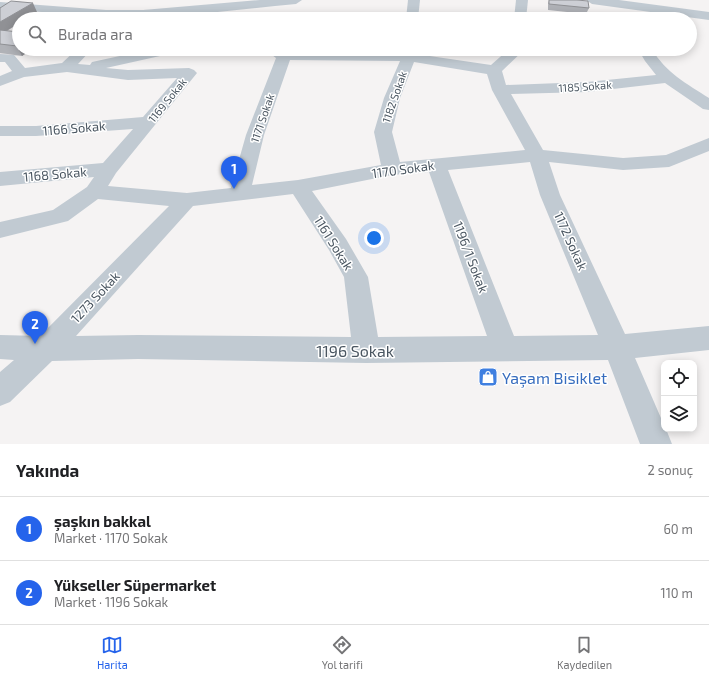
<!DOCTYPE html>
<html lang="tr">
<meta charset="utf-8">
<style>
body{margin:0;font-family:"Exo 2",sans-serif;background:#f2f2f2;color:#202124}
.controls{position:absolute;right:12px;bottom:12px;display:grid;overflow:hidden;border-radius:8px;box-shadow:0 2px 10px #0003}
.controls button{width:36px;height:36px;display:grid;place-items:center;padding:0;border:0;border-bottom:1px solid #e0e0e0;background:#fff;color:#202124;font:20px sans-serif}
.you{position:absolute;left:374px;top:238px;width:14px;height:14px;margin:-10px;border:3px solid #fff;border-radius:50%;background:#1a73e8;box-shadow:0 0 0 6px #1a73e833}
.badge{display:grid;place-items:center;width:26px;height:26px;border-radius:50%;background:#2563eb;color:#fff;font-size:13px;font-weight:700}
.pin{position:absolute;translate:-50% -33px;filter:drop-shadow(0 1px 2px #0008)}
.pin::after{content:'';position:absolute;top:21px;width:14px;height:12px;background:inherit;clip-path:polygon(0 0,100% 0,50% 100%)}
.list{margin:0;padding:0;list-style:none}
h2{display:flex;justify-content:space-between;align-items:center;height:52px;margin:0;padding:0 16px;font-size:17px}
h2 small{font-size:13px;font-weight:400;color:#757577}
.list li{display:grid;grid-template-columns:26px 1fr auto;gap:12px;align-items:center;box-sizing:border-box;height:64px;padding:0 16px;border-top:1px solid #e0e0e0}
.list b{display:block;font-size:15px;white-space:nowrap}
.list p{margin:0;font-size:13px;white-space:nowrap;color:#757577}
.list em{font-size:13px;font-style:normal;color:#757577}
.icon{flex:none;width:22px;height:22px;fill:none;stroke:currentColor;stroke-width:2;stroke-linecap:round;stroke-linejoin:round}
.map{position:relative;flex:none;width:709px;height:444px;overflow:hidden}
.search{position:absolute;background:#fff;box-shadow:0 2px 10px #0003;left:12px;right:12px;top:12px;height:44px;display:flex;align-items:center;gap:10px;box-sizing:border-box;padding:0 14px;border-radius:22px;color:#757577;font-size:15px}
.sheet{height:180px;background:#fff}
nav{display:flex;justify-content:space-around;align-items:center;box-sizing:border-box;height:56px;border-top:1px solid #e0e0e0;background:#fff;font-size:11px;color:#757577}
nav a{display:grid;justify-items:center;gap:2px}
nav .on{color:#2563eb}
.map>svg:first-child{display:block}
.education{fill:#e6e4e5}
.lines{fill:none;stroke-linecap:round;stroke-linejoin:round}
.minor{fill:#c1cad2;fill-rule:evenodd}
.wall{fill:#b0b2b7}
.shaded-wall{fill:#909195}
.building{fill:#cdcfd5;stroke:#909195}
.labels{text-anchor:middle;dominant-baseline:central;stroke-width:3;stroke-linejoin:round;paint-order:stroke}
.far-street-label{font-size:11px;fill:#4a5661;stroke:#fff}
.street-label{font-size:13px;fill:#4a5661;stroke:#fff}
.near-street-label{font-size:16px;fill:#4a5661;stroke:#fff}
.near-shop-label{font-size:16px;fill:#366cbe;stroke:#fff;text-anchor:start}
</style>
<div class="map">
<svg width="709" height="444" viewBox="0 0 709 444">
<rect width="100%" height="100%" fill="#f5f3f3"/>
<path class="education" d="M21,5l68,8 -7,6h-63v30h20l-30,9h-9v-42z"/>
<g class="lines">
<g class="minor">
<path d="M260,0h42l-6,4c-58,5 -116,14 -175,14 -41,-1 -81,-8 -121,-8v-8l106,8h37z"/>
<path d="M408,0h12l-2,19h-12z"/>
<path d="M516,0h12l-2,19h-12z"/>
<path d="M586,0h33l90,12v8l-117,-16z"/>
<path d="M77,49h15l-14,15 12,1 2,-3 60,-13h28l-2,3 -72,16 22,2 61,-2 5,2 3,3 -81,100 -8,13 79,7 44,-5 15,-53 30,-77 -12,-9h18l5,3 115,1v-4h14v5l75,11 18,-16h16l-23,22 4,14 81,-3 69,-7 -11,-14 -7,-12h14c13,23 35,35 57,49v12l-6,-1 -38,-26 -78,9 -76,2 32,56 80,8 43,-3 43,-17v13l-40,16 -46,3 -74,-8 11,33 65,139 84,-8v24l-74,8 29,67v4h2l6,15h-32l-32,-84 -242,3 -228,-4 -86,2 -42,41 -10,4v-34l14,-12 -14,-1v-24l40,1 129,-130 -71,-7 -30,22 -68,17v-16l53,-12 34,-23 7,-10 -94,9v-14l103,-9 30,-34 -97,7h-36v-10h36l107,-9 34,-39 -49,2 -61,-8 -43,5 -24,9v-10l12,-5 -7,-9h-5v-8l14,1 11,13 37,-5zM290,60l110,1 -16,37 -10,34 7,33 -83,15 -46,5 12,-50zM414,62l73,12 5,16 33,60 -125,12 -8,-30 8,-34zM530,162l10,33 58,140 -84,1 -66,-166zM429,172l58,164 -109,1 -10,-60 -22,-38 -34,-48 80,-16zM293,194l36,56 15,27 7,60 -213,-2 -62,1 117,-130z"/>
</g>
</g>
<g class="wall">
<path d="M549,0h28l12,8 -3,6 -38,-4v-7z"/>
<path d="M0,8l37,4 -11,7h-7v4l-12,8 12,18h13l-10,7 -22,-3z"/>
<path d="M540,49h25l-1,4 -24,-3z"/>
</g>
<g class="shaded-wall">
<path d="M33,3l4,9 -11,7h-7v4l-19,12v-13z"/>
<path d="M19,45v4h13l-10,7 -5,-10z"/>
</g>
<g class="building">
<path d="M549,0h28l11,1 1,7 -40,-4z"/>
<path d="M11,1l22,2 -33,19v-14z"/>
<path d="M0,30l19,2v13l-2,1 -17,-2z"/>
</g>
<defs>
<symbol id="shop-square" viewBox="-11 -11 22 22"><rect x="-9" y="-9" width="18" height="18" rx="4" fill="#3f7fe0" stroke="#fff"/><path d="M-5-2.5h2.3a2.7 3.5 0 0 1 5.4 0H5L5.5 6h-11ZM-1.5-2.5h3a1.5 2.3 0 0 0-3 0Z" fill="#fff"/></symbol>
</defs>
<g fill-rule="evenodd">
<use href="#shop-square" x="477" y="366" width="22" height="22"/>
</g>
<g class="labels">
<g class="far-street-label">
<text transform="translate(585 86) rotate(-4)">1185 Sokak</text>
<text transform="translate(394 97) rotate(-71)">1182 Sokak</text>
<text transform="translate(167 100) rotate(-51)">1169 Sokak</text>
<text transform="translate(262 118) rotate(-71)">1171 Sokak</text>
</g>
<g class="street-label">
<text transform="translate(74 128) rotate(-5)">1166 Sokak</text>
<text transform="translate(403 169) rotate(-8)">1170 Sokak</text>
<text transform="translate(55 174) rotate(-5)">1168 Sokak</text>
<text transform="translate(571 241) rotate(66)">1172 Sokak</text>
<text transform="translate(334 243) rotate(58)">1161 Sokak</text>
<text transform="translate(471 257) rotate(69)">1196/1 Sokak</text>
<text transform="translate(95 297) rotate(-47)">1273 Sokak</text>
</g>
<g class="near-street-label">
<text x="355" y="350">1196 Sokak</text>
</g>
<g class="near-shop-label">
<text x="502" y="377">Yaşam Bisiklet</text>
</g>
</g>
</svg>
<div class="controls">
<button><svg class="icon" aria-label="locate" viewBox="0 0 24 24"><circle cx="12" cy="12" r="6"/><path d="M12 2v4M12 18v4M2 12h4M18 12h4"/></svg></button>
<button><svg class="icon" aria-label="layers" viewBox="0 0 24 24"><path d="M12 4l9 5-9 5-9-5zM3 14l9 5 9-5"/></svg></button>
</div>
<div class="you"></div>
<div class="pin badge" style="left:234px;top:189px">1</div>
<div class="pin badge" style="left:35px;top:344px">2</div>
<div class="search"><svg class="icon" aria-label="search" viewBox="0 0 24 24"><circle cx="10" cy="10" r="6"/><path d="M15 15l6 6"/></svg>Burada ara</div>
</div>
<section class="sheet">
<h2>Yakında<small>2 sonuç</small></h2>
<ul class="list">
<li><span class="badge">1</span><div><b>şaşkın bakkal</b><p>Market · 1170 Sokak</p></div><em>60 m</em></li>
<li><span class="badge">2</span><div><b>Yükseller Süpermarket</b><p>Market · 1196 Sokak</p></div><em>110 m</em></li>
</ul>
</section>
<nav>
<a class="on"><svg class="icon" aria-label="map" viewBox="0 0 24 24"><path d="M3 6l6-2 6 2 6-2v14l-6 2-6-2-6 2zM9 4v14M15 6v14"/></svg>Harita</a>
<a><svg class="icon" aria-label="directions" viewBox="0 0 24 24"><path d="M12 3l9 9-9 9-9-9zM9 14v-3h6M13 9l2 2-2 2"/></svg>Yol tarifi</a>
<a><svg class="icon" aria-label="saved" viewBox="0 0 24 24"><path d="M7 4h10v16l-5-4-5 4z"/></svg>Kaydedilen</a>
</nav>
